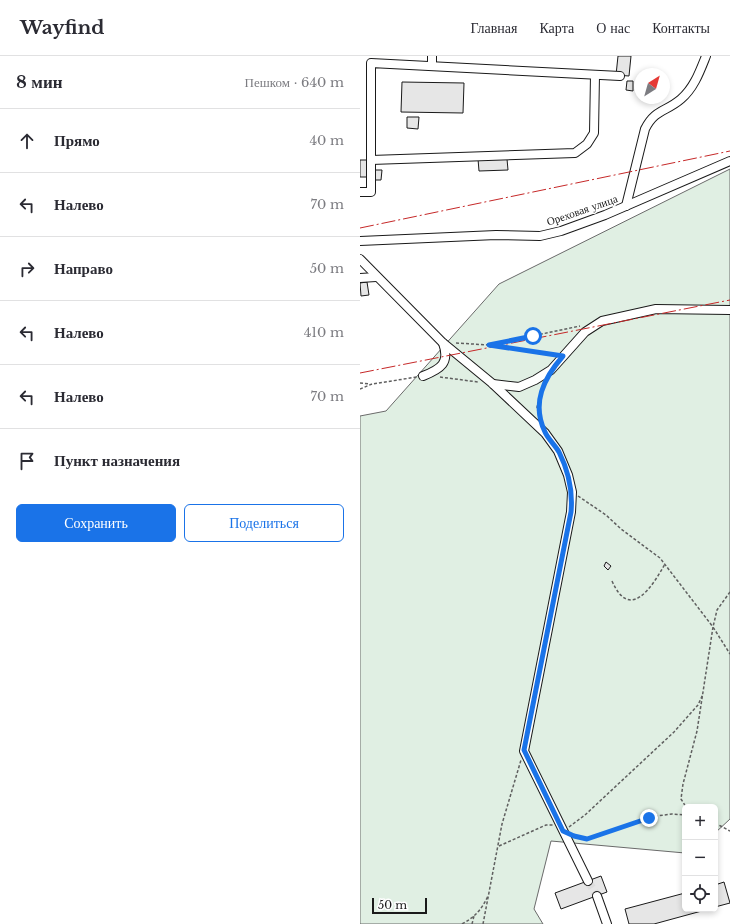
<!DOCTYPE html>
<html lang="ru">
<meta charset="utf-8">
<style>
body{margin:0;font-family:"Libre Baskerville",serif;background:#f7f7f7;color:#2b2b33}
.controls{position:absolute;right:12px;bottom:12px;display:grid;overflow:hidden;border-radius:6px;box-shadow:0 2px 6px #0003}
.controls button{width:36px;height:36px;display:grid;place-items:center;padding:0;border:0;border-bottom:1px solid #e1e1e2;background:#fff;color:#2b2b33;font:20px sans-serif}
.compass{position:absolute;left:274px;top:12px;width:36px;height:36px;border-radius:50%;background:#fff;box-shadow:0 2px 6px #0003;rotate:37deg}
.scale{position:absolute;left:12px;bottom:10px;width:55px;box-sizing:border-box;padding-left:4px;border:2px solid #1a1a1a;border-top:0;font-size:11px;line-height:14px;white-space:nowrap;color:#1a1a1a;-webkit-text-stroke:3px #fff;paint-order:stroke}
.stop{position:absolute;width:12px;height:12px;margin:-9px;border:3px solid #1a73e8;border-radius:50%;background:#fff}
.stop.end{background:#1a73e8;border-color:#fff;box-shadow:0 1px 4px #0008}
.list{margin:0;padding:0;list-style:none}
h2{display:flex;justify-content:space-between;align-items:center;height:52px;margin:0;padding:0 16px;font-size:17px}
h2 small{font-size:13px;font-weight:400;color:#7c7c81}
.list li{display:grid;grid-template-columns:26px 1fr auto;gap:12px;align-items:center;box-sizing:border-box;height:64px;padding:0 16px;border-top:1px solid #e1e1e2}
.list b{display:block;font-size:15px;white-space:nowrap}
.list em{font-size:13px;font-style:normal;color:#7c7c81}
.actions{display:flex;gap:8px;padding:12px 16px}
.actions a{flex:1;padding:9px 0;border:1px solid #1a73e8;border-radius:6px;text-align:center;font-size:14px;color:#1a73e8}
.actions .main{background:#1a73e8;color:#fff}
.icon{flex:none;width:22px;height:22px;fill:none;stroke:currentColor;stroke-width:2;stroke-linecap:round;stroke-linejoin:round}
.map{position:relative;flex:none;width:370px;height:868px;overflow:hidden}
header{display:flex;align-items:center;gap:24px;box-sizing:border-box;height:56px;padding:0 20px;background:#fff;border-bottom:1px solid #e1e1e2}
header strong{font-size:19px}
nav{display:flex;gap:22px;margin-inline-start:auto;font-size:14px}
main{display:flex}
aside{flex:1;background:#fff}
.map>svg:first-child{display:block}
.green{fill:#e0efe3;stroke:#6a6a6a}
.building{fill:#e6e6e6;stroke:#1a1a1a}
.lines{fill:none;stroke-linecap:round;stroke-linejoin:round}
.minor-tunnel{stroke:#ddd;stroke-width:8;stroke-dasharray:8 4;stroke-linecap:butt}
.minor-casing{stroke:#1a1a1a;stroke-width:10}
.path{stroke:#5f5f5f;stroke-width:1.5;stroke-dasharray:3 2;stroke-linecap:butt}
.minor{stroke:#fff;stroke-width:8}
.power{stroke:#c62828;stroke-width:1;stroke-dasharray:14 3 2 3;stroke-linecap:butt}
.route{stroke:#1a73e8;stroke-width:5}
.labels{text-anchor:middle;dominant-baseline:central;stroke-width:3;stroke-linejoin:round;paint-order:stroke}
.street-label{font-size:11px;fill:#1a1a1a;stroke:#fff}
</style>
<header>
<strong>Wayfind</strong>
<nav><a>Главная</a><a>Карта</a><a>О нас</a><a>Контакты</a></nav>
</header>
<main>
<aside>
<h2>8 мин<small>Пешком · 640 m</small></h2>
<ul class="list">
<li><svg class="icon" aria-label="ahead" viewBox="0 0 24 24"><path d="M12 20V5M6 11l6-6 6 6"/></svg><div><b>Прямо</b></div><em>40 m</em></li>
<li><svg class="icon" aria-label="left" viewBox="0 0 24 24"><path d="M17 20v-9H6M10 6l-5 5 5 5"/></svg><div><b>Налево</b></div><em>70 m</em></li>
<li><svg class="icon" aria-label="right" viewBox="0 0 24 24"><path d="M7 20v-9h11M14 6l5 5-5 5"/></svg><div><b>Направо</b></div><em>50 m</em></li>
<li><svg class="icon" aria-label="left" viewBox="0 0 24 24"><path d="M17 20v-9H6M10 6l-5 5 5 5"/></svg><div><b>Налево</b></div><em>410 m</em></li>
<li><svg class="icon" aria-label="left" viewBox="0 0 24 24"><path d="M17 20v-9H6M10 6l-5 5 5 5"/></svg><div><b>Налево</b></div><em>70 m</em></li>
<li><svg class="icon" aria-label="arrive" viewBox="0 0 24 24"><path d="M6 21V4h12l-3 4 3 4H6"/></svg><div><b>Пункт назначения</b></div></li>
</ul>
<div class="actions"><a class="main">Сохранить</a><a>Поделиться</a></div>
</aside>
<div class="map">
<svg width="370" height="868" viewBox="0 0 370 868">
<rect width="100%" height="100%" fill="#fff"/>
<path class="green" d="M370,113v650l-15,14v-26h-30v46l-134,-12 -17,68 9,15h-183v-508l26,-5 113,-127z"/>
<g class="building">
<path d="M258,0h13l-2,20 -13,-1z"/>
<path d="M267,25h6v10l-7,-1z"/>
<path d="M42,26l62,1 -1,30 -62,-1z"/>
<path d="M47,61h12l-1,12 -11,-1z"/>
<path d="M118,103h29l1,11 -29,1z"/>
<rect x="0" y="104" width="7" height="17"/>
<path d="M15,114h7l-1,10h-6z"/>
<path d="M7,226l2,13 -8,1 -1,-13z"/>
<path d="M246,506l5,4 -3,4 -4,-4z"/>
<path d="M241,820l6,16 -46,17 -6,-16z"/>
<path d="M364,826l6,21 -15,4v-22z"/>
<path d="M325,837v16h24l-55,15h-25l-4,-15z"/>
</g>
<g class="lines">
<path class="minor-tunnel" d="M228,825l9,15"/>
<defs>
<g id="minor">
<path d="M72,0v10"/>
<path d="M11,104l204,-7 12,-9 7,-11 1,-58"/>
<path d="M0,136h11v-129l249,13"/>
<path d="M266,150l19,-77c10,-20 21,-17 36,-30 13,-11 19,-28 25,-43"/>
<path d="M0,185l136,-6 44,1 21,-5 44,-16 125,-54"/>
<path d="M0,203l82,83 51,42 52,49 13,18 10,24 4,17 -1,20 -47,239 64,130"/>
<path d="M0,222l16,-1"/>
<path d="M63,320c18,-7 27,-13 20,-33"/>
<path d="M133,328l26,3 16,-7 16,-10 34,-38 17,-11 54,-12 74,1"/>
<path d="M237,840l10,28"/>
</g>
</defs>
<use href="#minor" class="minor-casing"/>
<g class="path">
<path d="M96,287l33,2 91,-19"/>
<path d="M131,290l63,9"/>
<path d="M80,321l38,5"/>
<path d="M0,327l10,1"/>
<path d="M0,333l12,-5 45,-7"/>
<path d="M179,362l-2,-11 8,-24"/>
<path d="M218,440l28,19 15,14 39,29 53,69 -16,104 -14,53 -2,15 5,8"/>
<path d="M252,525c18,41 40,6 53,-17"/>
<path d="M370,536l-13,18 -4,17 17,27"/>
<path d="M355,767l15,8"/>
<path d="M209,771l16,-12 89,-83 24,-27 5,-11"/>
<path d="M214,780l13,3 62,-22 23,-3 13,1"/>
<path d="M139,790l47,-21h7"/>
<path d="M102,868c13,-7 20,-15 26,-28"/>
<path d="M112,868l2,-8"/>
<path d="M123,868l19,-100 19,-64"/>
</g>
<use href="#minor" class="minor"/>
<g class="power">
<path d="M0,172l370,-77"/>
<path d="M0,317l370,-73"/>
</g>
</g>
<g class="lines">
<path class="route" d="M173,280l-44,9 74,11c-19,22 -32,47 -18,76 3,7 10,13 14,20 10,20 14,38 12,60l-47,238 39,81 11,5 13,3 62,-21"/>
</g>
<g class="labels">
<g class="street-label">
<text transform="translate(222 154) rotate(-19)">Ореховая улица</text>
</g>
</g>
</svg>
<div class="controls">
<button>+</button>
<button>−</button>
<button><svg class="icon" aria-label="locate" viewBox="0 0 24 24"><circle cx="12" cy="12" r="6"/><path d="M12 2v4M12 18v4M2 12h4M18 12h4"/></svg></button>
</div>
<svg class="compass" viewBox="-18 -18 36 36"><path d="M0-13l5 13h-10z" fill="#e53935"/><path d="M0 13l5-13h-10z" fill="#7c7c81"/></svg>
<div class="scale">50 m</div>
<div class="stop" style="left:173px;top:280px"></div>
<div class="stop end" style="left:289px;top:762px"></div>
</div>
</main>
